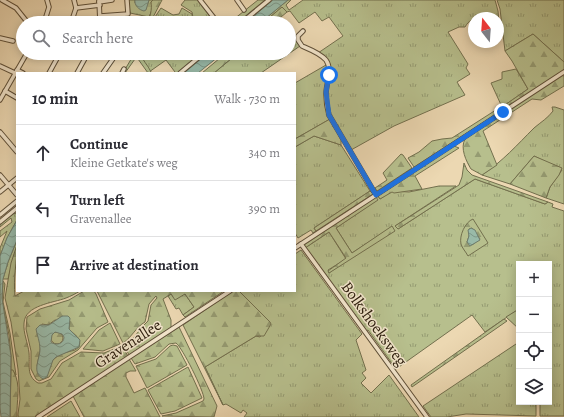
<!DOCTYPE html>
<meta charset="utf-8">
<style>
body{margin:0;font-family:Alegreya,serif;background:#f7f7f7;color:#2b2b33}
.controls{position:absolute;right:12px;bottom:12px;display:grid;overflow:hidden;border-radius:0px;box-shadow:0 2px 10px #0003}
.controls button{width:36px;height:36px;display:grid;place-items:center;padding:0;border:0;border-bottom:1px solid #e1e1e2;background:#fff;color:#2b2b33;font:20px sans-serif}
.compass{position:absolute;left:468px;top:12px;width:36px;height:36px;border-radius:50%;background:#fff;box-shadow:0 2px 10px #0003;rotate:343deg}
.stop{position:absolute;width:12px;height:12px;margin:-9px;border:3px solid #1a73e8;border-radius:50%;background:#fff}
.stop.end{background:#1a73e8;border-color:#fff;box-shadow:0 1px 4px #0008}
.list{margin:0;padding:0;list-style:none}
h2{display:flex;justify-content:space-between;align-items:center;height:52px;margin:0;padding:0 16px;font-size:17px}
h2 small{font-size:13px;font-weight:400;color:#7c7c81}
.list li{display:grid;grid-template-columns:26px 1fr auto;gap:12px;align-items:center;box-sizing:border-box;height:56px;padding:0 16px;border-top:1px solid #e1e1e2}
.list b{display:block;font-size:15px;white-space:nowrap}
.list p{margin:0;font-size:13px;white-space:nowrap;color:#7c7c81}
.list em{font-size:13px;font-style:normal;color:#7c7c81}
.icon{flex:none;width:22px;height:22px;fill:none;stroke:currentColor;stroke-width:2;stroke-linecap:round;stroke-linejoin:round}
.map{position:relative;flex:none;width:564px;height:417px;overflow:hidden}
.search{position:absolute;background:#fff;box-shadow:0 2px 10px #0003;left:16px;top:16px;width:280px;height:44px;display:flex;align-items:center;gap:10px;box-sizing:border-box;padding:0 14px;border-radius:22px;color:#7c7c81;font-size:15px}
.panel{position:absolute;background:#fff;box-shadow:0 2px 10px #0003;left:16px;top:72px;width:280px;height:220px;border-radius:0px}
.map>svg:first-child{display:block}
.grass{fill:url(#grass-tufts);stroke:#73704e}
.forest{fill:url(#forest-firs);stroke:#73704e;fill-rule:evenodd}
.water{fill:url(#water-waves);stroke:#6f7d6c;fill-rule:evenodd}
.lines{fill:none;stroke-linecap:round;stroke-linejoin:round}
.minor-casing{stroke:#5e4f38;stroke-width:5.5}
.minor{stroke:#f3e6cd;stroke-width:3.5}
.route{stroke:#1a73e8;stroke-width:5}
.labels{text-anchor:middle;dominant-baseline:central;stroke-width:3;stroke-linejoin:round;paint-order:stroke}
.street-label{font-size:16px;fill:#2f2110;stroke:#f3e6cd}
</style>
<div class="map">
<svg width="564" height="417" viewBox="0 0 564 417">
<defs>
<pattern id="grass-tufts" width="24" height="20" patternUnits="userSpaceOnUse"><rect width="24" height="20" fill="#b7bf8d"/><path d="M3 7l-1-3M5 7V3M7 7l1-3M15 17l-1-3M17 17v-4M19 17l1-3" fill="none" stroke="#959b72"/></pattern>
<pattern id="forest-firs" width="22" height="20" patternUnits="userSpaceOnUse"><rect width="22" height="20" fill="#b7bf8d"/><path d="M5 1l3.5 6h-7zM16 11l3.5 6h-7z" fill="#959b72"/></pattern>
<pattern id="water-waves" width="16" height="10" patternUnits="userSpaceOnUse"><rect width="16" height="10" fill="#99baa9"/><path d="M0 5q4-4 8 0t8 0" fill="none" stroke="#7d9788"/></pattern>
</defs>
<rect width="100%" height="100%" fill="#ecd8b2"/>
<filter id="stains"><feTurbulence type="fractalNoise" baseFrequency=".005" numOctaves="4"/><feColorMatrix values="0 0 0 0 .2 0 0 0 0 .09 0 0 0 0 .02 0 0 0 .5 -.17"/></filter>
<radialGradient id="worn" r=".72"><stop offset=".6" stop-color="#630" stop-opacity="0"/><stop offset="1" stop-color="#630" stop-opacity=".3"/></radialGradient>
<g class="grass">
<path d="M128,0h7v3h13l1,-3h4l-2,2 1,8 -3,7 -19,-4z"/>
<path d="M185,0h13l18,23h-22l-2,-11 -11,-7z"/>
<path d="M258,0h7l-28,23h-8z"/>
<path d="M288,0h3l-5,5 3,5 14,-10h192l3,11 1,11 -1,-4c-12,0 -26,-4 -33,9h-6l-11,5 20,32 -2,4 4,6 -13,8 8,13 -71,31 -43,24c-7,-12 -18,-25 -22,-39 -4,-14 -1,-30 1,-44l-12,-14 25,-17 -14,-19 -7,4 -7,-9 -16,11 -9,-12 -3,1 -5,-5 -19,16h-3z"/>
<path d="M497,0h67v62l-31,-28 -28,17 -5,-42z"/>
<path d="M161,8l12,7 6,-1 3,-6 10,6 1,9h-42z"/>
<path d="M289,25l5,7 -3,3 9,11 -39,27h-47l24,-20h51z"/>
<path d="M138,53h65l-24,20h-5l1,-1 -9,-12 -17,12z"/>
<path d="M326,65c4,18 -6,37 4,54l-35,20v-56z"/>
<path d="M516,69l12,20 -26,18 -11,-24 11,-4v-7z"/>
<path d="M552,107h3l9,3v94l-18,-6 4,-11 12,-17 -28,-14 -24,28 -28,-9c21,-14 35,-30 52,-47 7,-6 14,-10 19,-17z"/>
<path d="M314,136l27,9 29,46 -56,37 2,3 -3,2 -2,-3 -13,8 -3,-5v-86z"/>
<path d="M475,179l70,25 3,-2 5,2 -1,3 12,4v205h-24v-14h9v-138l-3,-2 -3,2h-24v45l-34,23 -13,-17 -76,54 -28,-39 -2,1 -61,-83 24,-16 17,27 -18,11 1,3 63,-46 -40,26 -16,-25 41,-28 -1,-3 2,-1 2,3 12,-8 17,1 30,-6h17l-61,40 3,3z"/>
<path d="M13,213l4,1v6l-10,18 -7,18v-8l7,-17 -7,6v-6l12,-9 -1,-4 -11,9v-4z"/>
<path d="M17,240v5l-9,34h-5l5,-17z"/>
<path d="M301,250l61,84 -6,6 10,30 -4,3 4,5 -5,5 10,10 18,-18 30,42h-175l3,-4 -4,-3 -2,3 -15,-9 -3,1 -18,-38 51,-31 4,1 10,-15 -32,-31h57v-37z"/>
<path d="M3,281l2,3 -2,18 7,31 6,42 -3,-4 -2,-1v-14l-2,-21 -7,-34z"/>
<path d="M171,294h14l9,13 -11,8 -4,-7 -3,1 -8,-13z"/>
<path d="M519,342v60h17v14l-70,-2 -19,3h-16l-8,-11z"/>
<path d="M71,401l9,16h-33z"/>
</g>
<g class="forest">
<path d="M153,0h9l-12,23h-5c6,-5 7,-14 6,-21z"/>
<path d="M282,7l5,5 -13,11h-11z"/>
<path d="M533,34l31,28v8l-61,40 -1,-3 26,-18 -16,-28 -7,-10z"/>
<path d="M132,53h8c2,7 8,12 11,19l-3,1 -10,-14h-3l-10,14 -1,-2 9,-15z"/>
<path d="M226,53h12l-24,20h-12z"/>
<path d="M564,74v12l-23,14 -9,-1 -49,32 14,34 -15,10 -11,-6c-5,-8 -11,-21 -6,-30z"/>
<path d="M499,108l2,3 -87,56 -6,-9 11,-6 13,-11 10,-2 10,-1z"/>
<path d="M330,119l11,21v5l-27,-9 -19,11v-8z"/>
<path d="M454,146l5,2 -44,28 7,13 -28,4 -2,-1 -12,7 -2,-3z"/>
<path d="M401,154l2,1 9,13 -35,23 -2,-3 12,-8 -4,-7z"/>
<path d="M534,156l28,12 -3,7 -9,12 -4,11 -36,-14z"/>
<path d="M464,163l3,7 5,5 76,27 -3,2 -70,-25 -77,50 -3,-3 64,-41 3,-8z"/>
<path d="M370,191l3,3 -57,37 -2,-3z"/>
<path d="M376,197l2,3 -42,28 16,25 40,-27 3,5 -66,42 -1,-2 18,-13 -17,-26 -24,16 -1,-3z"/>
<path d="M473,219l15,24 -20,13c-2,-4 -6,-8 -7,-12 -2,-8 4,-22 12,-25zM472,228l8,11 -8,6 -5,-3 2,-6v-7z"/>
<path d="M17,245c0,17 -4,33 -2,51l9,-5h56c-5,3 -9,5 -14,7 -13,5 -41,7 -42,25 -1,10 4,20 5,30 1,12 -3,23 9,30h4l9,-4 11,-16 19,-11 23,1 18,-7 6,10 -92,61h-18v-3l2,-15 -2,-30 -7,-47 -6,-24 6,-35z"/>
<path d="M84,291h10l2,3 12,28 -11,6 -19,22 -18,11 -11,16 -10,4 -3,-2 -5,-10v-18l-5,-22 1,-12 13,-8 29,-9zM55,320l15,1 -1,8c6,7 13,8 10,18l-4,3 -15,4 -7,6 -16,6 3,-15 2,-27 6,1z"/>
<path d="M97,291h127l-39,26 -2,-2 11,-8 -9,-13 -10,6 -4,-6 -8,5 8,21v8l-42,27 -5,-10 8,-5 10,-13 6,-6 3,-16 6,-7 -1,-2 -1,1 -6,7 -4,18c-9,5 -13,15 -22,21z"/>
<path d="M233,291h6l31,31 1,2 -7,12h-8l-51,31 18,38 -40,-80z"/>
<path d="M519,309v20l-13,-12z"/>
<path d="M504,319l3,2 -95,66 -1,-2z"/>
<path d="M110,323l10,21 -17,7 -20,-2 16,-19z"/>
<path d="M179,327l38,79 -3,11 -52,-1 14,-3 27,-12 1,-2c0,-8 -22,-52 -28,-56l-7,1 -14,13 -20,7 -4,-6z"/>
<circle cx="57" cy="338" r="6"/>
<path d="M173,345l4,1 10,19 -40,23 -11,-22 20,-7 14,-13z"/>
<path d="M129,359l7,12h-6l-4,2v4l8,16 11,-5 15,29h-76l-11,-21z"/>
<path d="M188,367l14,31 -27,13 -14,3 -13,-24z"/>
<path d="M11,370h2c9,16 3,31 4,47h-7z"/>
</g>
<g class="water">
<path d="M135,0h14l-3,10 -2,1c-5,-1 -10,-6 -9,-11z"/>
<path d="M273,0h15l-28,23h-15z"/>
<path d="M208,53h15l-25,20h-14z"/>
<path d="M17,220v20l-9,22 -5,17 -1,19 9,58 -1,61h-9l-1,-10v-151l7,-18z"/>
<path d="M471,228l4,2 5,10 -10,6 -3,-4 2,-6 -1,-6z"/>
<path d="M62,316h6l2,2 -1,11 11,11 -1,7 -23,10 -3,3 -6,17 -4,2c-12,-7 -3,-20 -3,-30 0,-7 -3,-14 -4,-20l4,-4h9zM55,332l7,2 2,3c0,7 -8,9 -13,5l1,-7z"/>
</g>
<g class="lines">
<defs>
<g id="minor">
<path d="M2,0l14,8 12,15"/>
<path d="M99,0l1,23"/>
<path d="M200,0l18,23"/>
<path d="M237,0l7,10"/>
<path d="M99,2l13,-2"/>
<path d="M76,8l24,-3"/>
<path d="M100,16l28,-2 -1,-14"/>
<path d="M44,23l5,-16 -2,-7"/>
<path d="M71,23l5,-15 -2,-8"/>
<path d="M241,23l28,-23"/>
<path d="M303,31l-5,5v4l4,6c7,3 18,7 24,14 7,10 0,23 0,34 0,7 1,14 3,21l47,80"/>
<path d="M0,38l13,3"/>
<path d="M0,66l15,7"/>
<path d="M17,70l6,3"/>
<path d="M49,73l11,-20"/>
<path d="M77,73l11,-20"/>
<path d="M103,73l14,-20"/>
<path d="M122,73l2,-4"/>
<path d="M180,73l24,-20"/>
<path d="M5,91l12,7"/>
<path d="M0,100l27,-47"/>
<path d="M0,132l17,20"/>
<path d="M0,175l17,20"/>
<path d="M0,192l17,-14"/>
<path d="M0,215l17,-14"/>
<path d="M0,222l17,-14"/>
<path d="M301,244l126,173"/>
<path d="M295,248l269,-176"/>
<path d="M38,417l192,-126"/>
</g>
</defs>
<use href="#minor" class="minor-casing"/>
<use href="#minor" class="minor"/>
</g>
<g class="lines">
<path class="route" d="M329,75l-3,17 3,23 47,80 127,-83"/>
</g>
<g class="labels">
<g class="street-label">
<text transform="translate(374 324) rotate(54)">Bolkshoeksweg</text>
<text transform="translate(128 344) rotate(-33)">Gravenallee</text>
</g>
</g>
<rect width="100%" height="100%" filter="url(#stains)"/>
<rect width="100%" height="100%" fill="url(#worn)"/>
</svg>
<div class="controls">
<button>+</button>
<button>−</button>
<button><svg class="icon" aria-label="locate" viewBox="0 0 24 24"><circle cx="12" cy="12" r="6"/><path d="M12 2v4M12 18v4M2 12h4M18 12h4"/></svg></button>
<button><svg class="icon" aria-label="layers" viewBox="0 0 24 24"><path d="M12 4l9 5-9 5-9-5zM3 14l9 5 9-5"/></svg></button>
</div>
<svg class="compass" viewBox="-18 -18 36 36"><path d="M0-13l5 13h-10z" fill="#e53935"/><path d="M0 13l5-13h-10z" fill="#7c7c81"/></svg>
<div class="stop" style="left:329px;top:75px"></div>
<div class="stop end" style="left:503px;top:112px"></div>
<div class="search"><svg class="icon" aria-label="search" viewBox="0 0 24 24"><circle cx="10" cy="10" r="6"/><path d="M15 15l6 6"/></svg>Search here</div>
<section class="panel">
<h2>10 min<small>Walk · 730 m</small></h2>
<ul class="list">
<li><svg class="icon" aria-label="ahead" viewBox="0 0 24 24"><path d="M12 20V5M6 11l6-6 6 6"/></svg><div><b>Continue</b><p>Kleine Getkate's weg</p></div><em>340 m</em></li>
<li><svg class="icon" aria-label="left" viewBox="0 0 24 24"><path d="M17 20v-9H6M10 6l-5 5 5 5"/></svg><div><b>Turn left</b><p>Gravenallee</p></div><em>390 m</em></li>
<li><svg class="icon" aria-label="arrive" viewBox="0 0 24 24"><path d="M6 21V4h12l-3 4 3 4H6"/></svg><div><b>Arrive at destination</b></div></li>
</ul>
</section>
</div>
